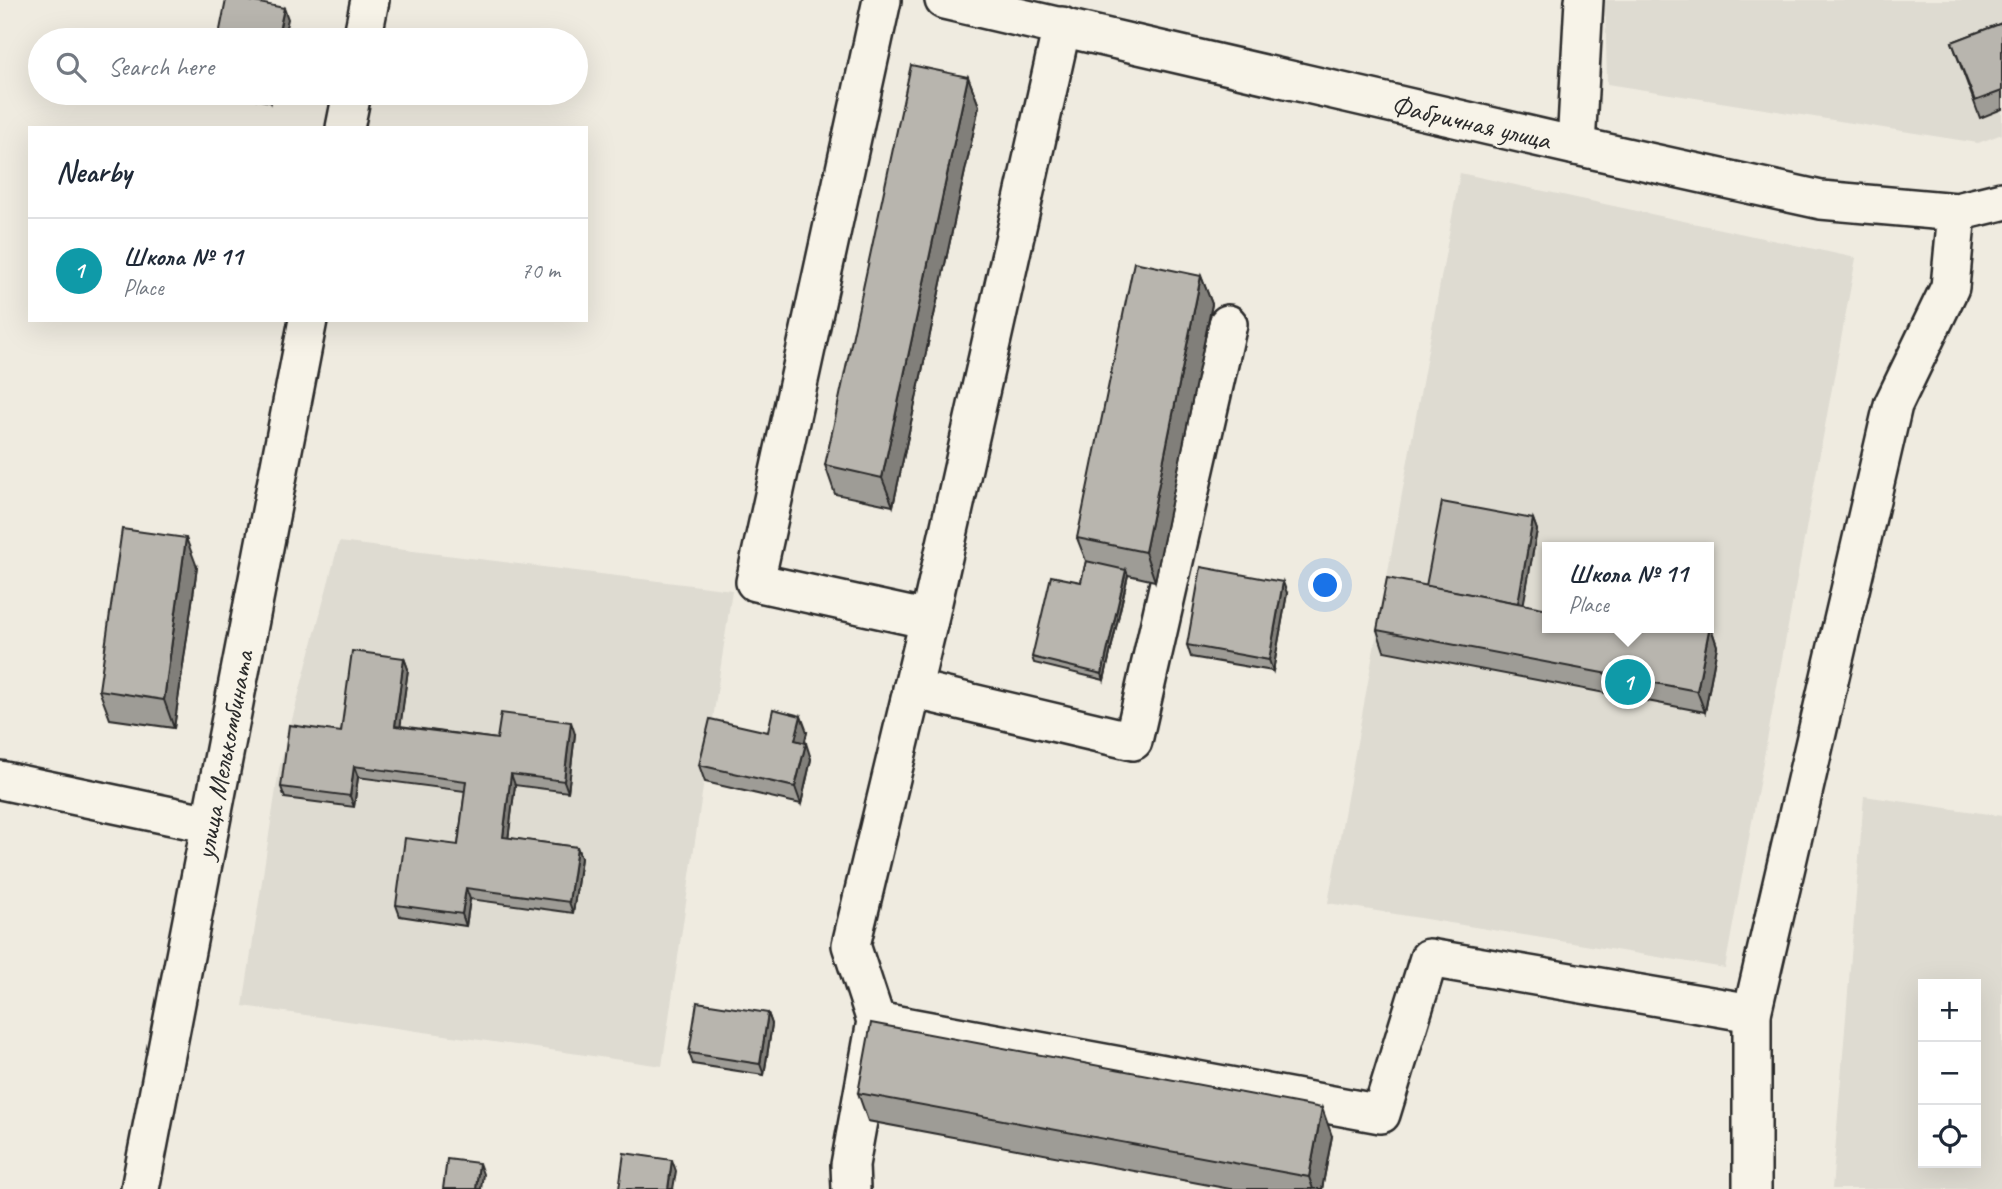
<!DOCTYPE html>
<meta charset="utf-8">
<style>
body{margin:0;font-family:Caveat,sans-serif;background:#f2f2f3;color:#1f2937}
.controls{position:absolute;right:21px;bottom:21px;display:grid;overflow:hidden;border-radius:0px;box-shadow:0 7px 28px #0002}
.controls button{width:63px;height:63px;display:grid;place-items:center;padding:0;border:0;border-bottom:2px solid #e0e1e3;background:#fff;color:#1f2937;font:35px sans-serif}
.you{position:absolute;left:1326px;top:586px;width:24px;height:24px;margin:-18px;border:5px solid #fff;border-radius:50%;background:#1a73e8;box-shadow:0 0 0 10px #1a73e833}
.badge{display:grid;place-items:center;width:46px;height:46px;border-radius:50%;background:#1f6fb2;color:#fff;font-size:23px;font-weight:700}
.pin{position:absolute;translate:-50% -50%;border:4px solid #fff;box-shadow:0 2px 7px #0006}
.popup{position:absolute;left:1542px;top:542px;width:172px;height:91px;box-sizing:border-box;display:grid;place-content:center;border-radius:0px;background:#fff;filter:drop-shadow(0 2px 5px #0005);font-size:23px;white-space:nowrap;color:#747a83}
.popup b{font-size:26px;color:#1f2937}
.popup::after{content:'';position:absolute;left:50%;top:100%;margin-left:-14px;border:14px solid transparent;border-top-color:#fff}
.list{margin:0;padding:0;list-style:none}
h2{display:flex;justify-content:space-between;align-items:center;height:91px;margin:0;padding:0 28px;font-size:30px}
h2 small{font-size:23px;font-weight:400;color:#747a83}
.list li{display:grid;grid-template-columns:46px 1fr auto;gap:21px;align-items:center;box-sizing:border-box;height:105px;padding:0 28px;border-top:2px solid #e0e1e3}
.list b{display:block;font-size:26px;white-space:nowrap}
.list p{margin:0;font-size:23px;white-space:nowrap;color:#747a83}
.list em{font-size:23px;font-style:normal;color:#747a83}
.icon{flex:none;width:38px;height:38px;fill:none;stroke:currentColor;stroke-width:2;stroke-linecap:round;stroke-linejoin:round}
.map{position:relative;flex:none;width:2002px;height:1189px;overflow:hidden}
.search{position:absolute;background:#fff;box-shadow:0 7px 28px #0002;left:28px;top:28px;width:560px;height:77px;display:flex;align-items:center;gap:18px;box-sizing:border-box;padding:0 24px;border-radius:38px;color:#747a83;font-size:26px}
.panel{position:absolute;background:#fff;box-shadow:0 7px 28px #0002;left:28px;top:126px;width:560px;height:196px;border-radius:0px}
.map>svg:first-child{display:block}
.built{fill:#dedbd1;fill-rule:evenodd}
.lines{fill:none;stroke-linecap:round;stroke-linejoin:round}
.minor-casing{stroke:#2b2b2b;stroke-width:42}
.minor{stroke:#f7f3e8;stroke-width:37}
.wall{fill:#9e9c96;stroke:#2b2b2b;stroke-width:2}
.shaded-wall{fill:#817f7a;stroke:#2b2b2b;stroke-width:2}
.building{fill:#b8b5ae;stroke:#2b2b2b;stroke-width:2}
.labels{text-anchor:middle;dominant-baseline:central;stroke-width:5;stroke-linejoin:round;paint-order:stroke}
.street-label{font-size:28px;fill:#2b2b2b;stroke:#f7f3e8}
</style>
<div class="map">
<svg width="2002" height="1189" viewBox="0 0 2002 1189">
<rect width="100%" height="100%" fill="#efebe0"/>
<filter id="ink" filterUnits="userSpaceOnUse"><feTurbulence type="fractalNoise" baseFrequency=".0143" numOctaves="2"/><feDisplacementMap in="SourceGraphic" scale="14" xChannelSelector="R" yChannelSelector="G"/><feConvolveMatrix kernelMatrix="1 2 1 2 8 2 1 2 1" color-interpolation-filters="sRGB"/></filter>
<g filter="url(#ink)">
<g class="built">
<path d="M1605,0h397v134l-24,9 -371,-59z"/>
<path d="M1460,173l396,85 -131,710 -397,-65zM1548,547h160v81h-160z"/>
<path d="M339,542l393,48 -70,476 -419,-60 36,-237z"/>
<path d="M1864,796l138,20v373h-170zM1923,984h53v179h-53z"/>
</g>
<g class="lines">
<defs>
<g id="minor">
<path d="M882,0l-127,582 174,38"/>
<path d="M944,0l632,146 245,54 136,12 45,-11"/>
<path d="M362,40l8,-40"/>
<path d="M345,128l7,-35"/>
<path d="M1576,146l8,-146"/>
<path d="M912,689l221,52 95,-417"/>
<path d="M0,780l210,44"/>
<path d="M876,1021l505,93 48,-156 323,55"/>
<path d="M140,1189l168,-869"/>
<path d="M851,1189l-1,-24 26,-144 -25,-76 78,-325 133,-594"/>
<path d="M1752,1189v-176l141,-608 57,-118 7,-75"/>
</g>
</defs>
<use href="#minor" class="minor-casing"/>
<use href="#minor" class="minor"/>
</g>
<g class="wall">
<path d="M2002,23v86l-22,9 -28,-76z"/>
<path d="M968,77l11,29 -86,400 -58,-12 -10,-29z"/>
<path d="M224,93h49l-2,9z"/>
<path d="M1201,276l11,28 -57,277 -27,-6 -24,105 -70,-17 -2,-6 49,-75 5,-21 -9,-23z"/>
<path d="M1533,519l4,11 -14,74 25,24 162,-3 7,21 -12,66 -321,-61 -7,-21 49,-44z"/>
<path d="M197,567l-23,161 -64,-9 -11,-29z"/>
<path d="M1287,593l-14,78 -82,-14 -4,-12z"/>
<path d="M404,658l4,11 -8,57 97,13 78,-5 -7,58 -53,-7 -7,53 69,9 4,11 -8,55 -103,-14 -4,27 -66,-10 -4,-11 62,-60 7,-54 -107,-14 -4,30 -69,-9 -4,-11 60,-55z"/>
<path d="M768,732h39l-3,11 7,16 -10,45 -96,-22 -6,-17z"/>
<path d="M768,1013l4,11 -8,51 -71,-11 -4,-11z"/>
<path d="M858,1093l474,43 -10,53h-92l-362,-68z"/>
</g>
<g class="shaded-wall">
<path d="M284,8l4,11 -5,21h-6z"/>
<path d="M968,77l11,29 -86,400 -11,-28z"/>
<path d="M268,93h5l-2,9z"/>
<path d="M1201,276l11,28 -57,277 -10,-29z"/>
<path d="M1533,519l4,11 -17,93 -4,-11z"/>
<path d="M186,538l11,29 -23,161 -10,-28z"/>
<path d="M1126,570l2,5 -24,105 -2,-6z"/>
<path d="M1283,582l4,11 -14,78 -4,-11z"/>
<path d="M1710,625l7,21 -12,66 -8,-21z"/>
<path d="M404,658l4,11 -9,68 -4,-11z"/>
<path d="M801,716l6,16 -6,25 -6,-17z"/>
<path d="M571,722l4,12 -7,58 -4,-11z"/>
<path d="M806,743l5,16 -10,45 -6,-17z"/>
<path d="M354,766l4,11 -4,30 -4,-11z"/>
<path d="M511,774l4,11 -8,63 -4,-11z"/>
<path d="M577,847l4,11 -8,55 -4,-11z"/>
<path d="M466,888l4,11 -4,27 -4,-12z"/>
<path d="M768,1013l4,11 -8,51 -4,-11z"/>
<path d="M1322,1108l10,28 -10,53h-9l-4,-12z"/>
<path d="M672,1160l4,11 -3,18h-5z"/>
<path d="M479,1163l4,11 -2,15h-5z"/>
</g>
<g class="building">
<path d="M226,0h19l39,8 -7,32h-59z"/>
<path d="M2002,23v68l-27,10 -23,-59z"/>
<path d="M911,65l57,12 -86,401 -57,-13z"/>
<path d="M1134,262l67,14 -56,276 -68,-14z"/>
<path d="M1442,502l91,17 -15,84 -92,-17z"/>
<path d="M122,529l64,9 -22,162 -65,-10z"/>
<path d="M1086,561l40,9 -24,104 -70,-17 19,-81 30,6z"/>
<path d="M1201,567l82,15 -14,78 -82,-15z"/>
<path d="M1387,578l161,31v19h161v-3h1l-13,66 -320,-61z"/>
<path d="M352,651l52,7 -9,68 102,13 4,-26 70,9 -7,59 -53,-7 -8,63 74,10 -8,55 -103,-14 -4,26 -66,-9 9,-67 53,7 8,-64 -112,-15 -4,30 -69,-9 8,-62 52,7z"/>
<path d="M773,709l28,7 -6,24 11,3 -11,44 -96,-22 11,-46 58,13z"/>
<path d="M697,1002l71,11 -8,51 -71,-11z"/>
<path d="M871,1023l451,85 -13,69 -451,-84z"/>
<path d="M624,1153l48,7 -4,29h-49z"/>
<path d="M447,1159l32,4 -3,26h-33z"/>
</g>
</g>
<g class="labels">
<g class="street-label">
<text transform="translate(1471 122) rotate(13)">Фабричная улица</text>
<text transform="translate(224 755) rotate(-79)">улица Мелькомбината</text>
</g>
</g>
</svg>
<div class="controls">
<button>+</button>
<button>−</button>
<button><svg class="icon" aria-label="locate" viewBox="0 0 24 24"><circle cx="12" cy="12" r="6"/><path d="M12 2v4M12 18v4M2 12h4M18 12h4"/></svg></button>
</div>
<div class="you"></div>
<div class="pin badge" style="left:1628px;top:682px;background:#0f9aa8">1</div>
<div class="popup"><b>Школа № 11</b>Place</div>
<div class="search"><svg class="icon" aria-label="search" viewBox="0 0 24 24"><circle cx="10" cy="10" r="6"/><path d="M15 15l6 6"/></svg>Search here</div>
<section class="panel">
<h2>Nearby<small></small></h2>
<ul class="list">
<li><span class="badge" style="background:#0f9aa8">1</span><div><b>Школа № 11</b><p>Place</p></div><em>70 m</em></li>
</ul>
</section>
</div>
